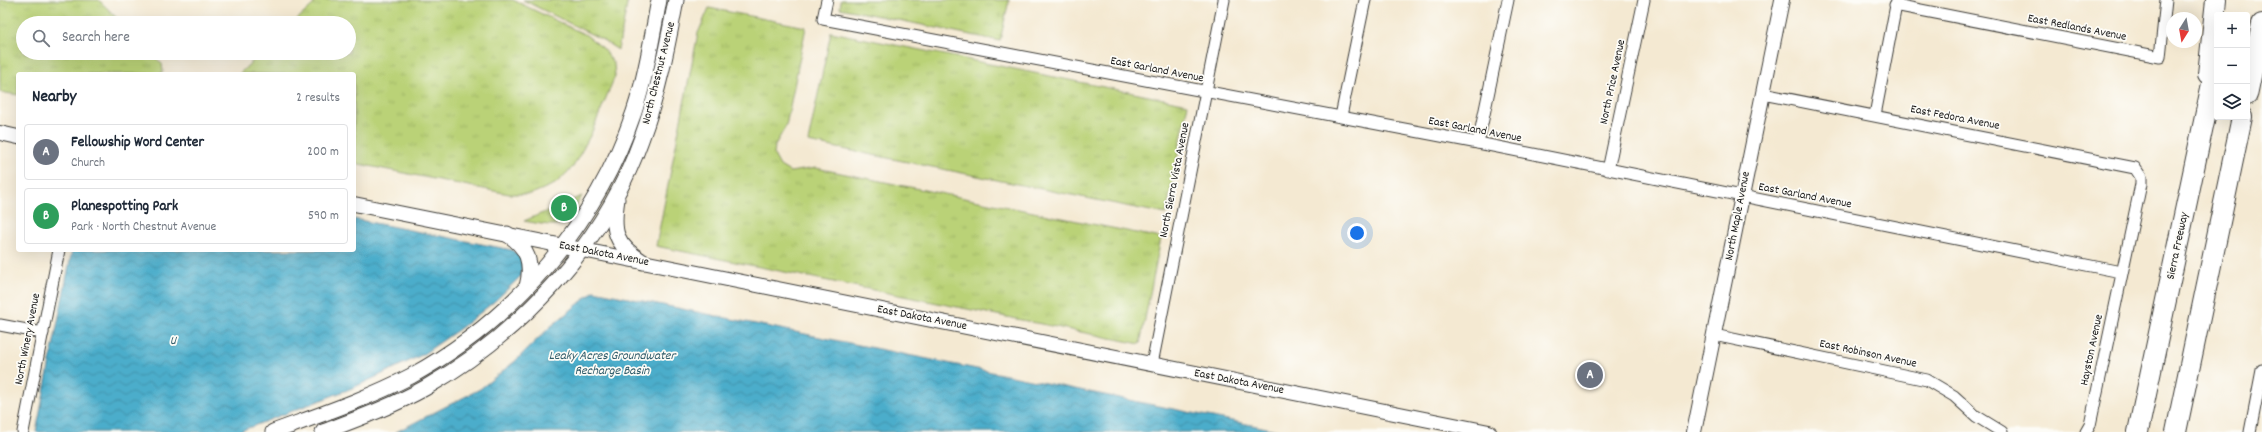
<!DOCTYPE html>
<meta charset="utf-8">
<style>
body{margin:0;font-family:Dekko,sans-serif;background:#f2f2f3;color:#1f2937}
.controls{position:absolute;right:12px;top:12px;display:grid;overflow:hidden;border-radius:4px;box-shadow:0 4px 16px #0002}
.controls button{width:36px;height:36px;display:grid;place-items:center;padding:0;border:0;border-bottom:1px solid #e0e1e3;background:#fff;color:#1f2937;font:20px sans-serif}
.compass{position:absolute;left:2166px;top:12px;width:36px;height:36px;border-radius:50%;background:#fff;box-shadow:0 4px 16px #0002;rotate:191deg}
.you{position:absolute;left:1357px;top:233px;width:14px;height:14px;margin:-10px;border:3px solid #fff;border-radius:50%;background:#1a73e8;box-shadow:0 0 0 6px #1a73e833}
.badge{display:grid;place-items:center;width:26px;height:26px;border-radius:50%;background:#b45309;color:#fff;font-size:13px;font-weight:700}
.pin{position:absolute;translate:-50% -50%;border:2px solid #fff;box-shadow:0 1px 4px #0006}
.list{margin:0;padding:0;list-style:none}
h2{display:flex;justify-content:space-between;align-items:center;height:52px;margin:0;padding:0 16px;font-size:17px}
h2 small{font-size:13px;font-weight:400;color:#747a83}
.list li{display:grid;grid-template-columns:26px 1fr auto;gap:12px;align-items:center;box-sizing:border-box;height:56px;margin:0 8px 8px;padding:0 8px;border:1px solid #e0e1e3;border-radius:4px}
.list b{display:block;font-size:15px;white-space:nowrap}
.list p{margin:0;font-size:13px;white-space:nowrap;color:#747a83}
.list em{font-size:13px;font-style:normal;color:#747a83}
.icon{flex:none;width:22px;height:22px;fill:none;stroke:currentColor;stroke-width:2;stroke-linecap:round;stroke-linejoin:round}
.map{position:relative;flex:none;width:2262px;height:432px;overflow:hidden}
.search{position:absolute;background:#fff;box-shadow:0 4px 16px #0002;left:16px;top:16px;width:340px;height:44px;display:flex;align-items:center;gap:10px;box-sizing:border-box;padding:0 14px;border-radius:22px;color:#747a83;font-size:15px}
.panel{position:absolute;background:#fff;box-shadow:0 4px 16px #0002;left:16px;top:72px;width:340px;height:180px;border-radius:4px}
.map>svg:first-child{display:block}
.grass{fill:url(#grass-tufts);stroke:#6b774a}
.water{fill:url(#water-waves);stroke:#346474}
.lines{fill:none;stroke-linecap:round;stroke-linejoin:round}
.minor-casing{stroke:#3c3b37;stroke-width:13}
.tertiary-casing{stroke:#3c3b37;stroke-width:16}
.secondary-casing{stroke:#3c3b37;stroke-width:17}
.motorway-casing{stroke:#3c3b37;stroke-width:22}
.minor{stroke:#fff;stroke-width:11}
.tertiary{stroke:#fff;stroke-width:14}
.secondary{stroke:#fff;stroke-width:15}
.motorway{stroke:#fff;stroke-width:20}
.labels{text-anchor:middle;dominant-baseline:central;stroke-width:3.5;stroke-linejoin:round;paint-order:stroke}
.street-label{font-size:12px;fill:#1c1c1c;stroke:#fdfcf7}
.water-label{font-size:13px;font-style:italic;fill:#325d6b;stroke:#fdfcf7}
</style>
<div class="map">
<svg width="2262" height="432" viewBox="0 0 2262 432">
<defs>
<pattern id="grass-tufts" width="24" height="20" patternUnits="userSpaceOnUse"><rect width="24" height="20" fill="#bad277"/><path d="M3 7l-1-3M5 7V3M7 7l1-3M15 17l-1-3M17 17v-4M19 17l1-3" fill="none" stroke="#9fb466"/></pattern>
<pattern id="water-waves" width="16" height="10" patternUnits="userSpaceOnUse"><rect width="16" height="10" fill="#4cadcb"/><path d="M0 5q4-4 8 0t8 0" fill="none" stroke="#3e8ca4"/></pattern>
</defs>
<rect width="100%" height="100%" fill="#fdfcf7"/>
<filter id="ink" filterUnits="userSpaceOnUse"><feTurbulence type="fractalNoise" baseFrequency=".025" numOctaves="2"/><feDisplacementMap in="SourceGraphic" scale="8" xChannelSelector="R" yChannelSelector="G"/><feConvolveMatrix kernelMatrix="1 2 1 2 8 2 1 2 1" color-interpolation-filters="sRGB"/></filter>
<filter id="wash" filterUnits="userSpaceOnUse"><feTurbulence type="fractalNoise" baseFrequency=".012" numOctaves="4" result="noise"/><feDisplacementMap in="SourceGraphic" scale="16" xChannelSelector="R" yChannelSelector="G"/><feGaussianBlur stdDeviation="0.9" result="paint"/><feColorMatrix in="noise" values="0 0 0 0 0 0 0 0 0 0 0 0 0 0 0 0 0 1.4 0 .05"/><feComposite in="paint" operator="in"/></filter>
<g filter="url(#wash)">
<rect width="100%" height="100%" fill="#f4e9d2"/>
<g class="grass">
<path d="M0,0h99l23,23h-99v30h128l11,11 1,8 -3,2h-142v21l-18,-3z"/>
<path d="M313,0h200l73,35 18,14 10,15 1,12 -24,58 -18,33 -18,17 -24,10h-22l-155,-31v-89h-115l22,-21h88v-30h-56l21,-19z"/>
<path d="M523,0h105l-10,50 -15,-10z"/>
<path d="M841,0h168l-9,41 -160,-33z"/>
<path d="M709,8l97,19 -20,99 -11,19 -1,10 6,11 10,6 26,-4 345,70 -21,106 -484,-98 42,-213z"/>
<path d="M831,32l357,72 -22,110 -358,-72z"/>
<path d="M582,196c-21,33 -19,32 -58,25z"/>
</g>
<g class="water">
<path d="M354,219l158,31 9,7 2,10 -3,10 -25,24 -34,27 -39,27 -67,32 -117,45h-202l36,-182h282z"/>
<path d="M594,291l692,141h-890l84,-43 34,-27 36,-35z"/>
</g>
</g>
<g filter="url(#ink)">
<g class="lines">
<defs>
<g id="minor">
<path d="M827,0l-4,19 655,124 643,129"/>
<path d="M1895,5l265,52 6,-57"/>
<path d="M1763,94l372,74 6,9v7l-51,241 -4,7"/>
<path d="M1875,115l22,-115"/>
<path d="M1341,116l24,-116"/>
<path d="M1478,143l30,-143"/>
<path d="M1608,170l36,-170"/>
<path d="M0,325l43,8"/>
<path d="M1714,335l213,45 27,16 22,20 26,16"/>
<path d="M1152,364l72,-364"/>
<path d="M23,432l36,-182"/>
<path d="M2250,432l12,-62"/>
</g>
<g id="tertiary">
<path d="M0,133l18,4"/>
<path d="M354,204l1135,228"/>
<path d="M1694,432l88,-432"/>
</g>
<g id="secondary">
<path d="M617,199c-5,32 -3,45 26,63"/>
<path d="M507,234c21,13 26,29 20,53"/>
<path d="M273,432c46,-17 94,-33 138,-56 104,-57 185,-152 223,-264 12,-36 18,-75 25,-112"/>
<path d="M323,432c34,-13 70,-26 102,-44 95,-54 179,-144 216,-248 17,-45 26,-92 35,-140"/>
</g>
<g id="motorway">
<path d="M2208,74l8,-74"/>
<path d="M2247,95l15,-71"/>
<path d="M2138,432l79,-372"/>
<path d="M2176,432l66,-315"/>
</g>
</defs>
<use href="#minor" class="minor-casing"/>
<use href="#tertiary" class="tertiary-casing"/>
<use href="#secondary" class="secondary-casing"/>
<use href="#motorway" class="motorway-casing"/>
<use href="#minor" class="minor"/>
<use href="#tertiary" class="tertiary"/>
<use href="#secondary" class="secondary"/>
<use href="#motorway" class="motorway"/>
</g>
</g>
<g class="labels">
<g class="street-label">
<text transform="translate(2077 28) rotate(11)">East Redlands Avenue</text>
<text transform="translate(1157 70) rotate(11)">East Garland Avenue</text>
<text transform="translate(659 73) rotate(-76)">North Chestnut Avenue</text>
<text transform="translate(1613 82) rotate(-78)">North Price Avenue</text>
<text transform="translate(1955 118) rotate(11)">East Fedora Avenue</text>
<text transform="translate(1475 130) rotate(11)">East Garland Avenue</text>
<text transform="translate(1175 180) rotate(-79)">North Sierra Vista Avenue</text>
<text transform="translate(1805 196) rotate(11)">East Garland Avenue</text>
<text transform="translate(1738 216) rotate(-79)">North Maple Avenue</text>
<text transform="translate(2178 246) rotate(-78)">Sierra Freeway</text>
<text transform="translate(604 254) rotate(11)">East Dakota Avenue</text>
<text transform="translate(922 318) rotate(11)">East Dakota Avenue</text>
<text transform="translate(28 339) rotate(-79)">North Winery Avenue</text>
<text transform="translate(2092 350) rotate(-78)">Hayston Avenue</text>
<text transform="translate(1868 354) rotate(12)">East Robinson Avenue</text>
<text transform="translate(1239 382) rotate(11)">East Dakota Avenue</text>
</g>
<g class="water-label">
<text x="173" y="341">U</text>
<text x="612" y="356">Leaky Acres Groundwater<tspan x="612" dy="15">Recharge Basin</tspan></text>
</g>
</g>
</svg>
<div class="controls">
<button>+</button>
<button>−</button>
<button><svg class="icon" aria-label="layers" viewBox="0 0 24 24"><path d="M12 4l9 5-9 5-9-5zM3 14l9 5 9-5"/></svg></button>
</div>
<svg class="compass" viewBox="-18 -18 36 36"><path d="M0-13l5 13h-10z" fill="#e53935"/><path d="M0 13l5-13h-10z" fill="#747a83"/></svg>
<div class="you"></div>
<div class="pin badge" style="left:1590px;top:375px;background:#6b7280">A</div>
<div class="pin badge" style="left:564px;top:208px;background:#2e9e5b">B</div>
<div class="search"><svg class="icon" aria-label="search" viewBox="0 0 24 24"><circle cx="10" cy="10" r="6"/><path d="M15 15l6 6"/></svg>Search here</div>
<section class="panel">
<h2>Nearby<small>2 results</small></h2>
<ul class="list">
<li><span class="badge" style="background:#6b7280">A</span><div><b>Fellowship Word Center</b><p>Church</p></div><em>200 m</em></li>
<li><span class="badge" style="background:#2e9e5b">B</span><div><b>Planespotting Park</b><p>Park · North Chestnut Avenue</p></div><em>590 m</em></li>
</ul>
</section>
</div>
